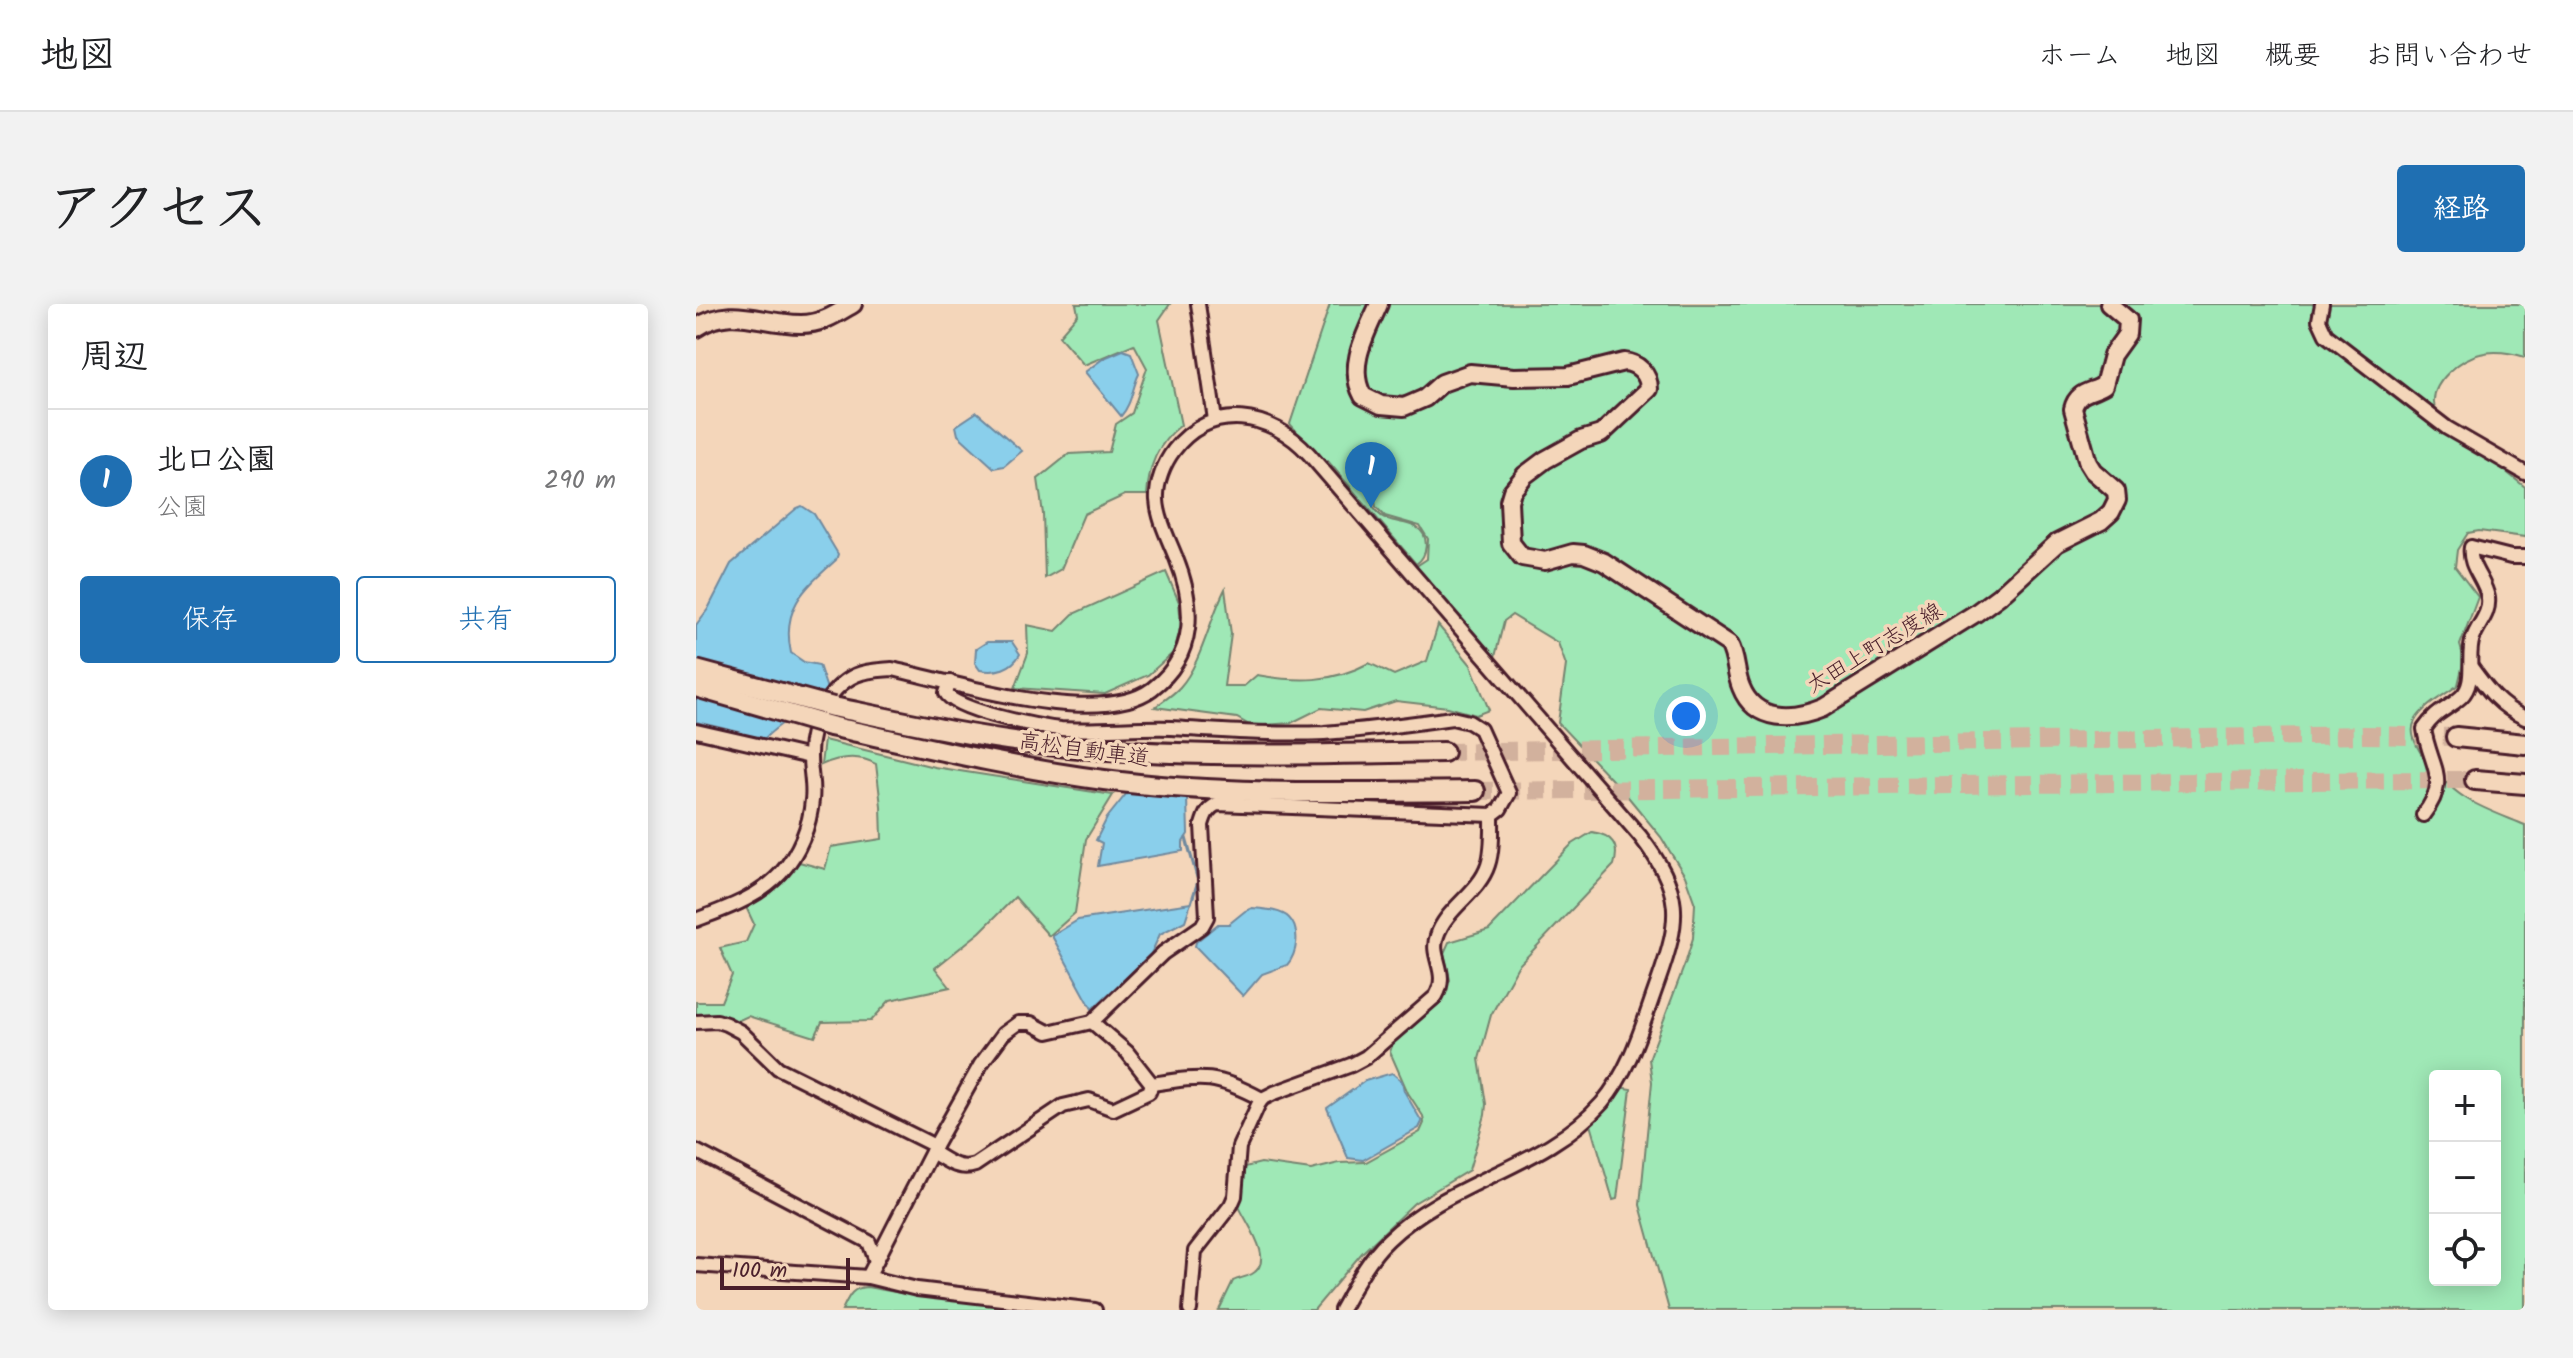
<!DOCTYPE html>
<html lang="ja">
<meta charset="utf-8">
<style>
body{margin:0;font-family:Kalam,"Klee One",sans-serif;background:#f2f2f2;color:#202124}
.controls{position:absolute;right:24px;bottom:24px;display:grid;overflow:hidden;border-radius:8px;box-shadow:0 4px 20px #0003}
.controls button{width:72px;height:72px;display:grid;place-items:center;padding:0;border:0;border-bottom:2px solid #e0e0e0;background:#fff;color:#202124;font:40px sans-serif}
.scale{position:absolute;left:24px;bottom:20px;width:130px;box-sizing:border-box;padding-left:8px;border:4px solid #4a1f2b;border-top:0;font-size:22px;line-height:28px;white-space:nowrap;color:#4a1f2b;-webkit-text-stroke:6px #f4d6ba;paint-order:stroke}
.you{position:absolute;left:990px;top:412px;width:28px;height:28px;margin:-20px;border:6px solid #fff;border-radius:50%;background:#1a73e8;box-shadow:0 0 0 12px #1a73e833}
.badge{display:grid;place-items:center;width:52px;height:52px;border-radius:50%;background:#1f6fb2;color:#fff;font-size:26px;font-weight:700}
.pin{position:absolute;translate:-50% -66px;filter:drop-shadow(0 2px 4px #0008)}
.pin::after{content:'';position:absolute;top:42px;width:28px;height:24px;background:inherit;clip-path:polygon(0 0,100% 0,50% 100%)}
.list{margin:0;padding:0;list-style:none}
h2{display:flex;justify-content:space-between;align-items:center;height:104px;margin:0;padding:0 32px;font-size:34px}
h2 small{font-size:26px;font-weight:400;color:#757577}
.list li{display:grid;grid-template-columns:52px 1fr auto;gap:24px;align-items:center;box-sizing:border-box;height:144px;padding:0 32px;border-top:2px solid #e0e0e0}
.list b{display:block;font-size:30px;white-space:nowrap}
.list p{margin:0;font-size:26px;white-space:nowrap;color:#757577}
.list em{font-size:26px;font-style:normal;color:#757577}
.actions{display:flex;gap:16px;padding:24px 32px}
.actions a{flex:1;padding:18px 0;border:2px solid #1f6fb2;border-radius:8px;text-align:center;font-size:28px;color:#1f6fb2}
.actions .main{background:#1f6fb2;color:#fff}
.icon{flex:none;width:44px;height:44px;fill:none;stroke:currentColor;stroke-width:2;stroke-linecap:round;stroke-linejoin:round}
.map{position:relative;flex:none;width:1829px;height:1006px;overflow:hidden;border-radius:8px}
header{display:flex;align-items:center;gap:48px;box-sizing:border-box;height:112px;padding:0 40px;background:#fff;border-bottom:2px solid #e0e0e0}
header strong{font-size:38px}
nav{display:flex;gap:44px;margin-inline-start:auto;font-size:28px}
.intro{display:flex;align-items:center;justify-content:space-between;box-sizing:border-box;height:192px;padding:0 48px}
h1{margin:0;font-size:56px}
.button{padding:20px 36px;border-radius:8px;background:#1f6fb2;color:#fff;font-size:28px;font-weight:700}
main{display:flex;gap:48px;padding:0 48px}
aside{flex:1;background:#fff;border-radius:8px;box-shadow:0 4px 20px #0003}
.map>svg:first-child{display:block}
.green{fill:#9fe8b6;stroke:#748470;stroke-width:2;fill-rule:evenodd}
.water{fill:#8acfeb;stroke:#70899e;stroke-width:2}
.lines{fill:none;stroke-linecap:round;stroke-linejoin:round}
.stream{stroke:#70899e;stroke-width:3}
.highway-tunnel{stroke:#d2b19d;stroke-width:18;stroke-dasharray:18 9;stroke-linecap:butt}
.minor-casing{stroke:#4a1f2b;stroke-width:18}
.major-casing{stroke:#4a1f2b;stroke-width:22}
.highway-casing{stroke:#4a1f2b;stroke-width:24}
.minor{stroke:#f4d6ba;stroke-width:12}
.major{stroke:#f4d6ba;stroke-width:16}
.highway{stroke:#f4d6ba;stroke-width:18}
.highway-bridge-casing{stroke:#4a1f2b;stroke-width:24;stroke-linecap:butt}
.highway-bridge{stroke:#f4d6ba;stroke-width:18}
.labels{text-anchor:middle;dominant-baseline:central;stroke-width:7;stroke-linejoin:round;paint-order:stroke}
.street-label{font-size:22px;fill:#4a1f2b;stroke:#f4d6ba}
</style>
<header>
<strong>地図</strong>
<nav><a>ホーム</a><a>地図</a><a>概要</a><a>お問い合わせ</a></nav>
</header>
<div class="intro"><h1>アクセス</h1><a class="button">経路</a></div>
<main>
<aside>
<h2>周辺<small></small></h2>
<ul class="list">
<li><span class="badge">1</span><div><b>北口公園</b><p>公園</p></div><em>290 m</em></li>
</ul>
<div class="actions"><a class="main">保存</a><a>共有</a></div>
</aside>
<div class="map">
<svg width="1829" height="1006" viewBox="0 0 1829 1006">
<rect width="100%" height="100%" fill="#f4d6ba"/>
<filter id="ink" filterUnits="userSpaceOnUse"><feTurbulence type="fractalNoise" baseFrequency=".0125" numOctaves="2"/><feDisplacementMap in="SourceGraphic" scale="16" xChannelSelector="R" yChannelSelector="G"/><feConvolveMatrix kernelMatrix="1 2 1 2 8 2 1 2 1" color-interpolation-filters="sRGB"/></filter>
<g filter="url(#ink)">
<g class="green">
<path d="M380,0h94l-11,16 22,105c-24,19 -32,40 -34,70h-22l-41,19 -23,55 -16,9 -2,-64 -5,-35 31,-25 40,-2 7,-28 16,-11 15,-45 -13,-24 -50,21 -25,-29 19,-22z"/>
<path d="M634,0h1195v53c-13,-4 -31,-7 -45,-3 -18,4 -48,27 -46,49 1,9 8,16 14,22l77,62v50l-46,-6 -11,2 -11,17 -2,17 23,30 -18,48 4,14 -6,26c-13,10 -35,21 -43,36 -13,23 34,68 52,78 18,11 39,18 58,26v485h-856l-29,-105 12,-123 -3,-23 37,-98 7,-23 2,-34 -10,-28 -24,-39 -32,-39 -71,-75 8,-58 -8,-22 -46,-28 -8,6 -9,36 -80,-90 12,-8 1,-20 -8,-13 -35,-10 -9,-9 -6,-34c0,13 -2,28 6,38 11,13 27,9 40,16 15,9 11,30 0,37l-88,-103 -4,1 -34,-38zM1739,772h60v204h-60z"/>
<path d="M470,268l13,30 2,23 -7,27 -26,23 -43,19 -90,-6 13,-35 -1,-28 29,6 17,-17z"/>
<path d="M529,285l6,45 -7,52h20l13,-11c40,7 75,8 112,-12l25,12 33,-14 11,-36 33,40 18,45 -13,5 -28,-8 -52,-6 -33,11 -42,-4 -30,15 -40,3 -14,-8 -82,-11c8,-6 18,-12 25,-20 21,-23 30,-69 45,-98z"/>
<path d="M128,436l110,27 179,28 -27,44 -11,74 -26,23 -34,-39 -35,35 -45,36 15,19 -60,13 -19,21 -49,1 -7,15 -67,-21 -15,7 -37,-4v-17h25l11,-27 -12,-27 26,-6 8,-18 -8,-17 36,-24 17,-21 26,7 6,-22 51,-8 -1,-33 -5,-42c-18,-10 -37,-7 -55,1z"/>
<path d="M896,528c20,3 28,13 22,33l-96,101 -27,49 -12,44 7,45 -1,11 -16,55 -55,33 -52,50 -48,57h-95l14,-29c6,-3 14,-4 19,-7 25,-14 -8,-53 -14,-70l7,-37 16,-4 50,7 28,-7 27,-1 54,-30 4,-9 -1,-7 -15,-23 -18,-41 5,-15 41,-36 14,-21 -6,-27 5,-11 40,-12 82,-85z"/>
<path d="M922,783l13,2 -14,110 -4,1 -23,-79z"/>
<path d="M171,983l62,11 136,12h-223c7,-14 9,-22 25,-23z"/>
</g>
<g class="water">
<path d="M427,46l8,3 8,21c-7,14 -7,30 -18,42l-36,-44 19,-14z"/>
<path d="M281,108l45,39 -18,15 -10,2 -36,-33 -2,-9z"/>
<path d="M106,202l12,8 24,40 -2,6c-31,28 -55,47 -45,93l13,9 15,3 8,24c-19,21 -46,31 -65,52l-23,-9 -43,-10v-97l12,-16 23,-45 66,-56z"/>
<path d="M291,338h25l8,12c-8,15 -24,19 -40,16l-5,-7 1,-14z"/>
<path d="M431,489l60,5 1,36 -5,8v9l-85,15 4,-23 -6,-3 11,-22z"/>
<path d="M495,599l-6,18 -25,13 -10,22 -58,53 -40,-73 26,-16z"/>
<path d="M556,604c11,1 30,2 37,10 12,12 8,36 -2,47l-25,9 -19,22 -48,-50 1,-4 22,-18h11l16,-13z"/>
<path d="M696,769l10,8 2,10 18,31 -3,6 -56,32 -15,-2 -21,-50 38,-27z"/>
</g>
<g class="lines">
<path class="stream" d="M490,534l12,43 -7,22"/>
<g class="highway-tunnel">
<path d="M748,448l920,-17 92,2"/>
<path d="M779,487c334,-3 667,-10 1000,-11"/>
</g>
<defs>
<g id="minor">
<path d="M502,0l17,116"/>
<path d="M1626,0l-3,16 7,15 121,93 78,45"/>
<path d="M1775,363c16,22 28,39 54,51"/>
<path d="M0,427l114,26"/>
<path d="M1727,511c28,-36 7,-48 1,-86 14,-20 22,-18 37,-32 16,-15 5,-41 12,-59 5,-14 17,-24 15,-40 -3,-19 -20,-31 -17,-51l40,10h14"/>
<path d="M0,616c31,-12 62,-22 85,-47 18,-20 29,-47 31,-73 2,-14 -2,-28 -2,-43 -1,-30 17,-69 46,-82 11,-5 24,-5 36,-6 61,13 207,60 260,20 45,-34 43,-84 24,-131 -7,-18 -18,-39 -19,-58 -1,-17 7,-37 17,-50 37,-48 97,-38 135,4l331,382c43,56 41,81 18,146 -15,41 -27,87 -56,121 -57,65 -152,77 -214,137 -20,19 -33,45 -47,70"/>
<path d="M0,718l21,-1 9,3 15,8 37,36 157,78"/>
<path d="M396,718l35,30 25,32c53,-8 62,-10 110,15"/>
<path d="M0,847l173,91 7,19"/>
<path d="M236,848c14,8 26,19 43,13l88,-59 26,-6 24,9 36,-17 3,-8"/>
<path d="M0,961l172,12 49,12 178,21"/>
<path d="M172,973l67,-131 46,-82 22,-30 15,-11h13l17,9 44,-10 71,-69 39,-27 5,-9 -5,-92c3,-10 5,-16 15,-21l275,11 8,-6 9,-16 -29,-64 -11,-7 -17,-4c-42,6 -85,12 -128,15 -51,2 -102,-2 -153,-5 -37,-1 -74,3 -110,1 -21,-2 -107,-19 -115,-36l4,-11"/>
<path d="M494,1006l5,-59 36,-46 4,-9 4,-49 19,-42 4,-6 12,-6 77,-28 15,-8 70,-61c14,-24 -7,-39 1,-60 9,-28 42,-43 51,-71 5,-15 4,-34 4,-50"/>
</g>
<g id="major">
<path d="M683,0c-12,28 -33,62 -16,92l18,9 23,2 21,-9 17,-15 28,-10 44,4 54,-1 56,-14c14,1 25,12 25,27l-48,45 -20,6 -36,20 -20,15 -13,16 -3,10 2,42 11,14 23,4 28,-8 11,1 20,8 125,82c8,14 6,29 12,43 14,36 53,33 82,21l153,-95 23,-17 58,-53 44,-22 10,-9 6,-12 -1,-9 -23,-20 -5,-8 -15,-54c4,-18 18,-16 31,-24l8,-30 15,-21 1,-14 -19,-16"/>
<path d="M0,24c36,-24 63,-4 105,-4 21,0 35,-10 52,-20"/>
</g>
<g id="highway">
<path d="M137,403c68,14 135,29 204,37 135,14 272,11 407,8"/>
<path d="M134,422c91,20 182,42 274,54 124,16 248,12 371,11"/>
<path d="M1760,433l69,7"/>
<path d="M1779,476l50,4"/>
</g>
</defs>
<use href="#minor" class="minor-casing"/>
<use href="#major" class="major-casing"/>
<use href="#highway" class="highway-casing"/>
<use href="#minor" class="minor"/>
<use href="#major" class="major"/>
<use href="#highway" class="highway"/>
<defs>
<g id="highway-bridge">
<path d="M0,366l137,37"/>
<path d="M0,383l134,39"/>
</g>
</defs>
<use href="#highway-bridge" class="highway-bridge-casing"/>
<use href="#highway-bridge" class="highway-bridge"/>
</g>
</g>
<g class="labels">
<g class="street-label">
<text transform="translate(1179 345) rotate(-31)">太田上町志度線</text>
<text transform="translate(388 447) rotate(8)">高松自動車道</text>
</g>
</g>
</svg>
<div class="controls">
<button>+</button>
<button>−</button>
<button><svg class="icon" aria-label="locate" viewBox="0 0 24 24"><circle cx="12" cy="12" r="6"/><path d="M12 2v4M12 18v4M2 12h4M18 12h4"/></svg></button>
</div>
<div class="scale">100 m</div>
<div class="you"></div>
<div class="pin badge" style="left:675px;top:204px">1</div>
</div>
</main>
